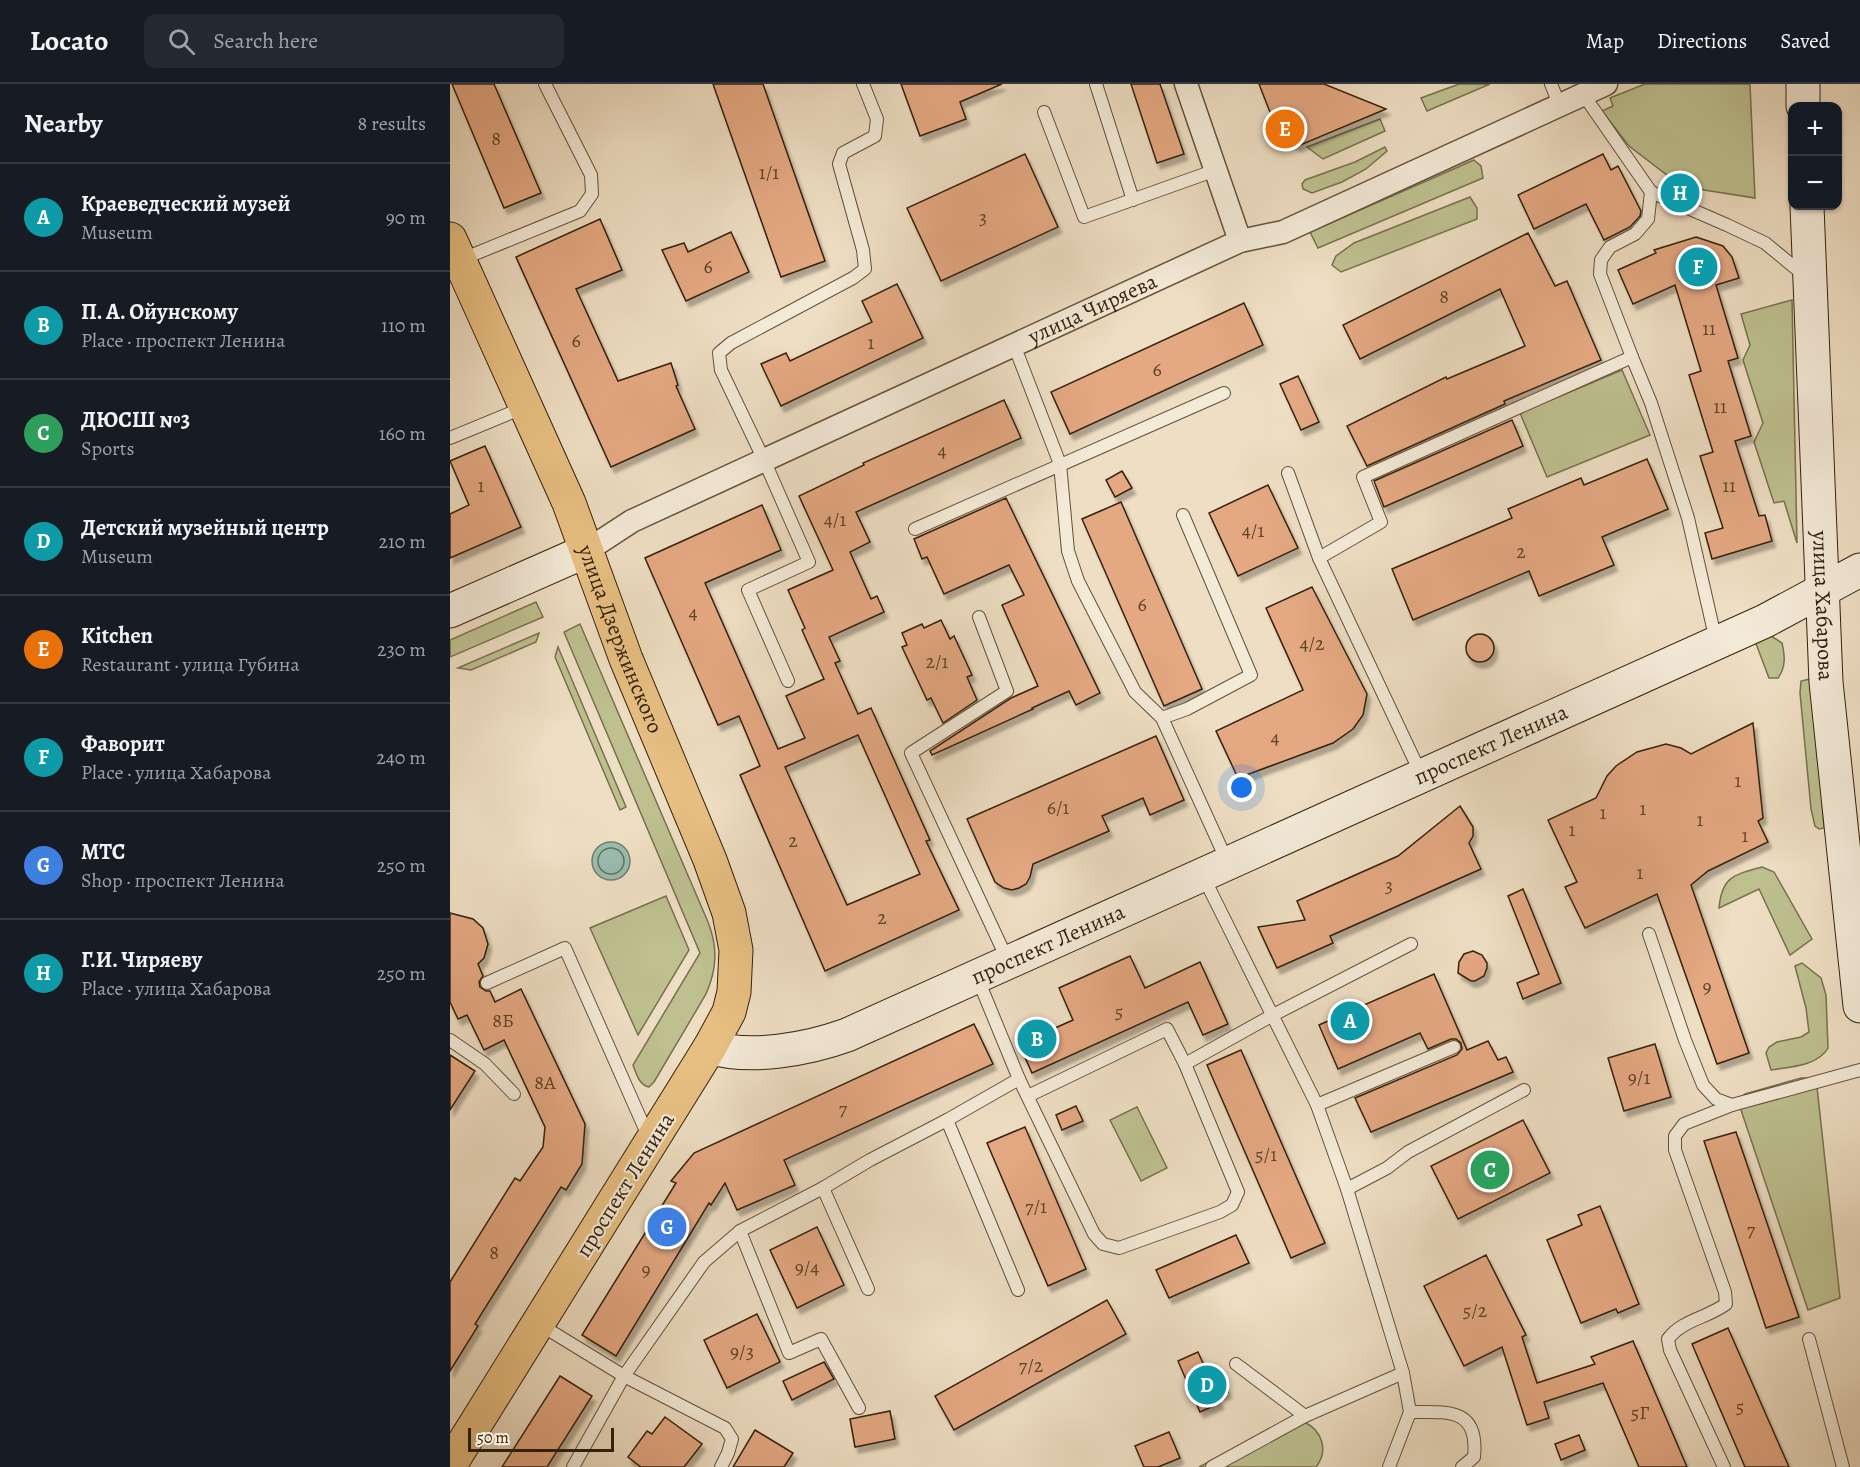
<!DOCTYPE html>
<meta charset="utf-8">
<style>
body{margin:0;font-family:Alegreya,serif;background:#242831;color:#f1f3f6}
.controls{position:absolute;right:18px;top:18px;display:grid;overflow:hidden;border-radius:12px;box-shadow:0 2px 4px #0004}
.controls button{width:54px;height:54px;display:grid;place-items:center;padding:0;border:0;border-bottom:2px solid #363941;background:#171b24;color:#f1f3f6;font:30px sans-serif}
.scale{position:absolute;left:18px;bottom:15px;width:146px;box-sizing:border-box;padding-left:6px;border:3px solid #34220c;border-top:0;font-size:16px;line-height:21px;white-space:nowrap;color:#34220c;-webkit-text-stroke:4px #f4ead8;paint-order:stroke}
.you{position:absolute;left:792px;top:704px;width:21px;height:21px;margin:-15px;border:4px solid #fff;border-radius:50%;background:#1a73e8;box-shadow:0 0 0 9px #1a73e833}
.badge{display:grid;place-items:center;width:39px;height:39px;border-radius:50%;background:#0b8043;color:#fff;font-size:20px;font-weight:700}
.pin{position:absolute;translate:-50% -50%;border:3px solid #fff;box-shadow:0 2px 6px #0006}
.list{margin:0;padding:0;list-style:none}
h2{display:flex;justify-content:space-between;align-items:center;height:78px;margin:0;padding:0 24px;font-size:26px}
h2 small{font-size:20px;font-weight:400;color:#9ea1a6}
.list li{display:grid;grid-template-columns:39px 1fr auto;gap:18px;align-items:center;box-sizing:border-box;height:108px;padding:0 24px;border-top:2px solid #363941}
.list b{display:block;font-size:22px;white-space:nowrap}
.list p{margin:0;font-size:20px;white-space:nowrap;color:#9ea1a6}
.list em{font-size:20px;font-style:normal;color:#9ea1a6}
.icon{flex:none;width:33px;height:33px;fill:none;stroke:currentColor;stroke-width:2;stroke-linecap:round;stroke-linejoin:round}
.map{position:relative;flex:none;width:1410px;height:1383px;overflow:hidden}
header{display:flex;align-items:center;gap:36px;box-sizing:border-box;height:84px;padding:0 30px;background:#171b24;border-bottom:2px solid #363941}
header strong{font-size:28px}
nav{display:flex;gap:33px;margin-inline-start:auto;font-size:21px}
.search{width:420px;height:54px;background:#242831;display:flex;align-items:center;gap:15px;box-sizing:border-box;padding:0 21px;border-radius:12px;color:#9ea1a6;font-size:22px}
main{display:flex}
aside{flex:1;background:#171b24}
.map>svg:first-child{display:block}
.green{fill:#bec090;stroke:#79714e;stroke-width:1.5}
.water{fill:#99bcb0;stroke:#717e6e;stroke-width:1.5}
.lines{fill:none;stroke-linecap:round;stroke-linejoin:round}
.shore{stroke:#666f5e;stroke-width:1.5}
.building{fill:#e4a882;stroke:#34220c;stroke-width:1.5;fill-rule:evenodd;filter:url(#shadow)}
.lane-casing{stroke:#62513a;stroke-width:14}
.street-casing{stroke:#62513a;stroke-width:25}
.secondary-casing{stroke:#34220c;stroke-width:35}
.primary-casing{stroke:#34220c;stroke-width:35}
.lane{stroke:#f4ead8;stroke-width:12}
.street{stroke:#f4ead8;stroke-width:22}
.secondary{stroke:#f4ead8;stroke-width:33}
.primary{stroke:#e7bf82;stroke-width:33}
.labels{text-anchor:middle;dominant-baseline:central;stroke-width:4.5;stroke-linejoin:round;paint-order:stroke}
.number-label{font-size:20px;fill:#60442a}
.street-label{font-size:22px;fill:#34220c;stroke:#f4ead8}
</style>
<header>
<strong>Locato</strong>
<div class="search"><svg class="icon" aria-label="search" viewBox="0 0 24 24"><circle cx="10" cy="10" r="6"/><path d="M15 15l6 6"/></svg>Search here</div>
<nav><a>Map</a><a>Directions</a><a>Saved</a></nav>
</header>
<main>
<aside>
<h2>Nearby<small>8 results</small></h2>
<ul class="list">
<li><span class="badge" style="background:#0f9aa8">A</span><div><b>Краеведческий музей</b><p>Museum</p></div><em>90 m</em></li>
<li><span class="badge" style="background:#0f9aa8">B</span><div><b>П. А. Ойунскому</b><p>Place · проспект Ленина</p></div><em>110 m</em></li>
<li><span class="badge" style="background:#2e9e5b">C</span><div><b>ДЮСШ №3</b><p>Sports</p></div><em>160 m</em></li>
<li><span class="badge" style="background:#0f9aa8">D</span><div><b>Детский музейный центр</b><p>Museum</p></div><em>210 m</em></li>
<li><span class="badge" style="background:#e8710a">E</span><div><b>Kitchen</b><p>Restaurant · улица Губина</p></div><em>230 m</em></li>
<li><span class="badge" style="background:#0f9aa8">F</span><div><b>Фаворит</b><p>Place · улица Хабарова</p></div><em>240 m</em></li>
<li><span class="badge" style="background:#3f7fe0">G</span><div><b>МТС</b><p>Shop · проспект Ленина</p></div><em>250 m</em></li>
<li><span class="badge" style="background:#0f9aa8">H</span><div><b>Г.И. Чиряеву</b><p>Place · улица Хабарова</p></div><em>250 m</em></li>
</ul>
</aside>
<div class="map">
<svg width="1410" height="1383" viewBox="0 0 1410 1383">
<defs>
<filter id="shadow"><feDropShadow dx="3.5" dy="6" stdDeviation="1.5" flood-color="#0004"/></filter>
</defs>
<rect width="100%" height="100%" fill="#eedec3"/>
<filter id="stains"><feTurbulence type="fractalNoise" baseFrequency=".00333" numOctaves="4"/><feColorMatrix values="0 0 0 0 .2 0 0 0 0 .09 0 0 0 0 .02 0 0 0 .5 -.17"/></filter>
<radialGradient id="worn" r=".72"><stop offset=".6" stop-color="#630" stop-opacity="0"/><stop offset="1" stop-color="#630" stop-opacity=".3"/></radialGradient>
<g class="green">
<path d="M1009,0h31l-63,27 -6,-13z"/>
<path d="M1195,0h105l5,114 -51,-8 -37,-15 -38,-29 -27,-35 11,-5 -3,-8z"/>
<path d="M930,35l5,12 -62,28 -16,-12z"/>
<path d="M935,63l2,4 -21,18 -24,13 -30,11 -9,-4 -1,-5 3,-4 50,-18z"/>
<path d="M1024,76l7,6 2,12 -165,70 -8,-16z"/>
<path d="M1020,113l7,11v11l-136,53 -9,-7 4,-9 18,-13z"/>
<path d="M1342,216l5,243 -13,-42 -10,2 -20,-61 9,-19 -20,-63 7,-15 -9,-31z"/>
<path d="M1172,286l28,65 -103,42 -27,-64z"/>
<path d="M86,518l7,15 -93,40v-17z"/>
<path d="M130,540l128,298c10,25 9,47 -2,72l-52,88 -5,5c-10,-2 -13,-14 -16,-22l67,-112 -136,-321z"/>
<path d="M89,549l-3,9 -65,28 -13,-2z"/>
<path d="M1321,552l11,7c3,13 4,24 -4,35h-9l-14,-37z"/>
<path d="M108,563l68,160 -6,3 -65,-153z"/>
<path d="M1360,595l5,30 9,119 -5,1 -4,-3 -4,-17 -11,-116 1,-12z"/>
<path d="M1312,783l12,5 38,67 -22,16 -31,-66 -40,19c3,-32 15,-33 43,-41z"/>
<path d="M216,812l23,54 -51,85 -48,-107z"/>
<path d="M1352,879l19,15 5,17 2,53c-10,18 -38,19 -57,22l-5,-17 3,-6 8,-5 24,-5 8,-5 -3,-24 -11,-42z"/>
<path d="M1351,994h15l24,220 -32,12 -70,-209 7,-7z"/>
<path d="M687,1023l30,61 -26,13 -31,-61z"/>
<path d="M854,1338c18,8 25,29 12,45h-117l86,-44z"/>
</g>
<circle class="water" cx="161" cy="777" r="19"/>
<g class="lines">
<circle class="shore" cx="161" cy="777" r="13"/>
</g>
<g class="building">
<path d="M2,0h42l47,109 -37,15z"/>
<path d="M263,0h50l62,177 -44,16z"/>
<path d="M451,0h101l-42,18 6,17 -46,17z"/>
<path d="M681,0h29l24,70 -27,9z"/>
<path d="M809,0h65l62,25 -88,37 -19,-11z"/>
<path d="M575,70l33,73 -117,54 -34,-73z"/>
<path d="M1153,70l8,16 7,-4 23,45 -1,5 -10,11 -26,13 -18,-36 -52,25 -16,-34z"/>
<path d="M150,135l22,51 -46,19 42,92 53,-18 7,22 -2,1 19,43 -84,38 -95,-210z"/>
<path d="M281,148l18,40 -63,29 -24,-51 22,-7 4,9z"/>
<path d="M1078,149l27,53 12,-5 34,79 -97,41 1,3 -138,62 -20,-40 99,-49 1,2 78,-33 -25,-57 -140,70 -17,-34z"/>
<path d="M1246,153l27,9 9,11 7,21 -23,7 22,73 -10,3 23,75 -16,5 24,75 6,-1 7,26 -60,18 -7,-26 18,-5 -23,-72 13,-4 -24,-77 12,-4 -26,-86 -42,19 -15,-34 38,-17 -2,-3z"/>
<path d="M447,200l26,54 -142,68 -20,-42 25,-11 4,8 82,-39 -10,-21z"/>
<path d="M794,219l19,42 -193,89 -19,-42z"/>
<path d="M848,292l21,46 -18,8 -21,-46z"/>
<path d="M554,316l17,38 -165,74 14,30 -20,10 21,47 6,-3 7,16 -55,25 11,24 -5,2 23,51 13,-6 59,132 -4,1 33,69 -134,61 -85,-196 20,-9 -21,-50 -21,9 -73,-167 117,-53 19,45 -76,33 73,166 27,-11 -19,-42 38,-17 -22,-49 3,-2 -17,-38 45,-20 -34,-74 65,-31 -1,-2zM408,651l62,139 -73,31 -62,-138z"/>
<path d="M1062,336l11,26 -139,61 -10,-26z"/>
<path d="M35,362l36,81 -71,31v-44l19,-9 -19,-44z"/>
<path d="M1197,375l21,50 -66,28 12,28 -75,31 -10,-25 -116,49 -21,-51 120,-51 -4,-9 73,-31 3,7z"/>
<path d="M672,387l10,17 -17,9 -9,-17z"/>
<path d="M818,401l30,63 -60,28 -29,-63z"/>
<path d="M556,414l94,195 -24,12 -7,-14 -37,17 1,1 -101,46 -2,-4 81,-53 27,-12 -36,-81 22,-10 -15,-30 -65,29 -17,-37 -5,2 -8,-20z"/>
<path d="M671,418l81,187 -38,17 -82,-187z"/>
<path d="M862,503l55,107 -4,21 -10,14 -20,14 -95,35 -22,-47 87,-41 -37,-82z"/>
<path d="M491,536l9,19 4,-3 18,39 -5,2 10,23 -34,23 -12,-25 -4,2 -25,-53 5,-2 -5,-12 20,-9 2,4z"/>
<circle cx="1030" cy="564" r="14"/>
<path d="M1303,639l10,95 -5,3 10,21 -60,29 -17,14 58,168 -32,11 -60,-170 -72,34 -20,-41 12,-5 -29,-62 48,-22 11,-22 9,-10 21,-14 29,-8 15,4 10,6z"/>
<path d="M706,652l28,64 -34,15 -7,-17 -41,18 7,15 -76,33 -3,13 -4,7 -7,4 -7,2 -8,-2 -9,-6 -28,-63z"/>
<path d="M1010,722l13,21v9l-4,7 12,26 -151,67 3,7 -56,25 -19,-41 47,-7 -8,-19 101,-45z"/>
<path d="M1073,805l38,94 -38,16 -6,-16 22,-9 -31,-78z"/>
<path d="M0,829l23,6 10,9 5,16 -4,14 -6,6 5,12 -4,6 1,5 6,4h4l5,11 26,-13 64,135 -3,40 -16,26 -5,-3 -86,137 3,2 -28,45v-89l65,-104 5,3 23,-34 2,-20 -41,-87 -20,10 -17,-35 -9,4 -8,-17z"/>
<path d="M1023,867l9,4 5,8v5l-3,8 -9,5h-4l-13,-8 1,-11 5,-8z"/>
<path d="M680,872l15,32 55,-26 28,62 -25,11 -15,-33 -156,71 -13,-29 54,-24 -14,-32z"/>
<path d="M984,890l33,76 21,-9 10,19 8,-3 7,15 -142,60 -16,-34 102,-43 5,-6 -1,-6 -5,-4h-5l-23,10 -8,-16 -82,36 -19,-44z"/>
<path d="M524,940l19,40 -209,96 11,25 -58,25 -12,-27 -14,22 -2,-2 -93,153 -34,-21 94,-152 -5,-2 23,-28z"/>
<path d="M1205,960l16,53 -47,14 -16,-53z"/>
<path d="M791,966l84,193 -34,15 -84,-193z"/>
<path d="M0,971l25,16 -25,39z"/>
<path d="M626,1022l7,15 -21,9 -6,-15z"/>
<path d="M1073,1036l27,53 -92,46 -27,-53z"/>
<path d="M575,1043l61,142 -38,17 -61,-143z"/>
<path d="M1286,1048l63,185 -33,11 -62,-187z"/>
<path d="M1150,1122l39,98 -21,9 -2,-4 -35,14 -34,-83 35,-15 -4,-10z"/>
<path d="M367,1143l27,58 -47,23 -27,-58z"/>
<path d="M786,1151l13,28 -80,35 -13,-28z"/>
<path d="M1036,1171l40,80 -4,2 15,46 58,-19 -4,-7 42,-16 54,126h-48l-36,-84 -59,19 5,16 -22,7 -25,-78 -38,19 -40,-80z"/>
<path d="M657,1216l19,34 -172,96 -19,-34z"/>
<path d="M307,1230l23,48 -53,26 -23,-48z"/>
<path d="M1278,1244l61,139h-44l-53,-123z"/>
<path d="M748,1268l12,27 10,-5 8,18 -11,4 3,7 -20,9 -22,-51z"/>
<path d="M374,1278l10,17 -42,21 -9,-19z"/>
<path d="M110,1292l32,20 -45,71h-45z"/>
<path d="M440,1327l5,28 -40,8 -5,-28z"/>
<path d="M215,1333l37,27 -18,23h-43l-13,-10 19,-26 5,3z"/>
<path d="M305,1346l38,23 -9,14h-51z"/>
<path d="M719,1348l11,26 -22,9h-14l-9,-21z"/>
<path d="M1129,1351l6,15 -24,10 -6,-16z"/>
</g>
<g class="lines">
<defs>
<g id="lane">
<path d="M646,0l37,116"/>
<path d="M1101,0l8,20"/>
<path d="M594,28l40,105 132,-47"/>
<path d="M1201,108l76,33 38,18 39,32"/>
<path d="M10,176l120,-49 12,-17 -1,-19 -46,-91"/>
<path d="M564,261l46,119 8,87 10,30 57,111 27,26 65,143"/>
<path d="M1182,273l19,46 37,115 28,123"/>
<path d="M0,354l75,-31"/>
<path d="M838,389l31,85 102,216"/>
<path d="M465,445l309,-136"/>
<path d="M869,474l62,-36 -18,-45 269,-120 -32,-83 1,-14 9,-13 25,-13 13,-15 3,-27 -68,-98"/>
<path d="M529,533l28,74 -96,62 97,208"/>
<path d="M338,597l-40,-91 61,-28 -45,-102 -43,-90 -2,-17 12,-10 122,-65 12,-9 -2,-19 -24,-86 4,-11 32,-17 2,-17 -14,-35"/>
<path d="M712,634l25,-9 64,-34 -68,-160"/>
<path d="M753,792l114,229 30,84 40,-21 21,-16 116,-62"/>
<path d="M1199,850l36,106 18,45 13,14 16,6 128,-35"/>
<path d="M37,899l78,-35 84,190"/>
<path d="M0,956l35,24 29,30"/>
<path d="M735,980l88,-49 138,-71"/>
<path d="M569,995l75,155 9,10 16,4 101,-36 12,-7 6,-13 -53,-128 -18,-35 -139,67"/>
<path d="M867,1021l137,-58"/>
<path d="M497,1036l71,170"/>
<path d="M373,1104l45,101"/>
<path d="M897,1105l56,184 7,39 -21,55"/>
<path d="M290,1147l49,122 32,-14 38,69"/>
<path d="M89,1240l85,52 101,52 7,11 -4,14 -7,14"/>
<path d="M1359,1255l34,128"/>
<path d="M786,1280l69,52"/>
<path d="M960,1328c37,0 69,-5 64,45l-12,10"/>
<path d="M123,1383l51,-91 80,-114 36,-31 83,-43 47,-28 77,-40 72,-41 -42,-102"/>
<path d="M762,1383l93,-51 98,-43"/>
<path d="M1274,1383l-54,-117 -2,-11c14,-19 39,-21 58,-35l-1,-12 -50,-142v-14l9,-12 48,-19"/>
</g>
<g id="street">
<path d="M736,0l54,157"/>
<path id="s1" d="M136,467l46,-30 608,-280 43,-9 323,-148"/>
</g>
<g id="secondary">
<path d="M1353,0v22"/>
<path id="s2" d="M1357,122l19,476 34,324"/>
<path d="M0,527l136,-60"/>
<path id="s3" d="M260,963c40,13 98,2 137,-12l918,-414 95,-51"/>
</g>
<g id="primary">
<path id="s4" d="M0,155l119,264 57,156 84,201 19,53 7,37 -2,42 -5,20 -19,35 -260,418"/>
</g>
</defs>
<use href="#lane" class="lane-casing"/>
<use href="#street" class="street-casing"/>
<use href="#secondary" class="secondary-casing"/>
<use href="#primary" class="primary-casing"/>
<use href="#lane" class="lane"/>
<use href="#street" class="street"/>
<use href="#secondary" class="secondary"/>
<use href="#primary" class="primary"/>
</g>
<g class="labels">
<g class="number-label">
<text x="46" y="54">8</text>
<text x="319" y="88">1/1</text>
<text x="533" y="133">3</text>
<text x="258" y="182">6</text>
<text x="994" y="212">8</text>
<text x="1259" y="244">11</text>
<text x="126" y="256">6</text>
<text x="421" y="258">1</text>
<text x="707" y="285">6</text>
<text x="1270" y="322">11</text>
<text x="492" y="366">4</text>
<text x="31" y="401">1</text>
<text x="1279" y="401">11</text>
<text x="385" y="435">4/1</text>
<text x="803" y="446">4/1</text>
<text x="1071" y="467">2</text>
<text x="692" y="520">6</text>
<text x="243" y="528">4</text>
<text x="862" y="559">4/2</text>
<text x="487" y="577">2/1</text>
<text x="825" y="653">4</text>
<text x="1288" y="696">1</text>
<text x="608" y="723">6/1</text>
<text x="1193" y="724">1</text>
<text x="1153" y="728">1</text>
<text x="1250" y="735">1</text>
<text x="1122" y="745">1</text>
<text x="1295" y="751">1</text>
<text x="343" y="756">2</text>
<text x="1190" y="788">1</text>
<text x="939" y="801">3</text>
<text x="432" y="833">2</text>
<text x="1257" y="902">9</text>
<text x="669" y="927">5</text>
<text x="53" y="936">8Б</text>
<text x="1189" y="993">9/1</text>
<text x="95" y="998">8А</text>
<text x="393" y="1024">7</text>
<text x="816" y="1070">5/1</text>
<text x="586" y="1122">7/1</text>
<text x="1301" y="1145">7</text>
<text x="44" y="1168">8</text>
<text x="357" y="1183">9/4</text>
<text x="196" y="1185">9</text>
<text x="1025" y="1226">5/2</text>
<text x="292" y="1267">9/3</text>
<text x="581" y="1281">7/2</text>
<text x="1290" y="1322">5</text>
<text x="1190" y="1328">5Г</text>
</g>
<g class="street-label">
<text stroke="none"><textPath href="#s1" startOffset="562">улица Чиряева</textPath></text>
<text stroke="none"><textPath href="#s2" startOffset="400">улица Хабарова</textPath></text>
<text stroke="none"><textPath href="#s4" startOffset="435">улица Дзержинского</textPath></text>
<text stroke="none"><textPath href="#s3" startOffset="846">проспект Ленина</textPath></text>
<text stroke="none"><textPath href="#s3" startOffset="360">проспект Ленина</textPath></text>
<text transform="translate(175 1101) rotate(-58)">проспект Ленина</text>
</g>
</g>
<rect width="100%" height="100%" filter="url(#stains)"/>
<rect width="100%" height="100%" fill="url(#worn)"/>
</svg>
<div class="controls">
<button>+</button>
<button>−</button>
</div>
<div class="scale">50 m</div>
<div class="you"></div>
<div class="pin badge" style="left:900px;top:937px;background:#0f9aa8">A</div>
<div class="pin badge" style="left:587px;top:955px;background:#0f9aa8">B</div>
<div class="pin badge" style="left:1040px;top:1086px;background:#2e9e5b">C</div>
<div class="pin badge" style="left:757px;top:1301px;background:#0f9aa8">D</div>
<div class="pin badge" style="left:835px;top:45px;background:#e8710a">E</div>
<div class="pin badge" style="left:1248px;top:183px;background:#0f9aa8">F</div>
<div class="pin badge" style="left:217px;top:1143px;background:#3f7fe0">G</div>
<div class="pin badge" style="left:1230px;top:109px;background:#0f9aa8">H</div>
</div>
</main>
